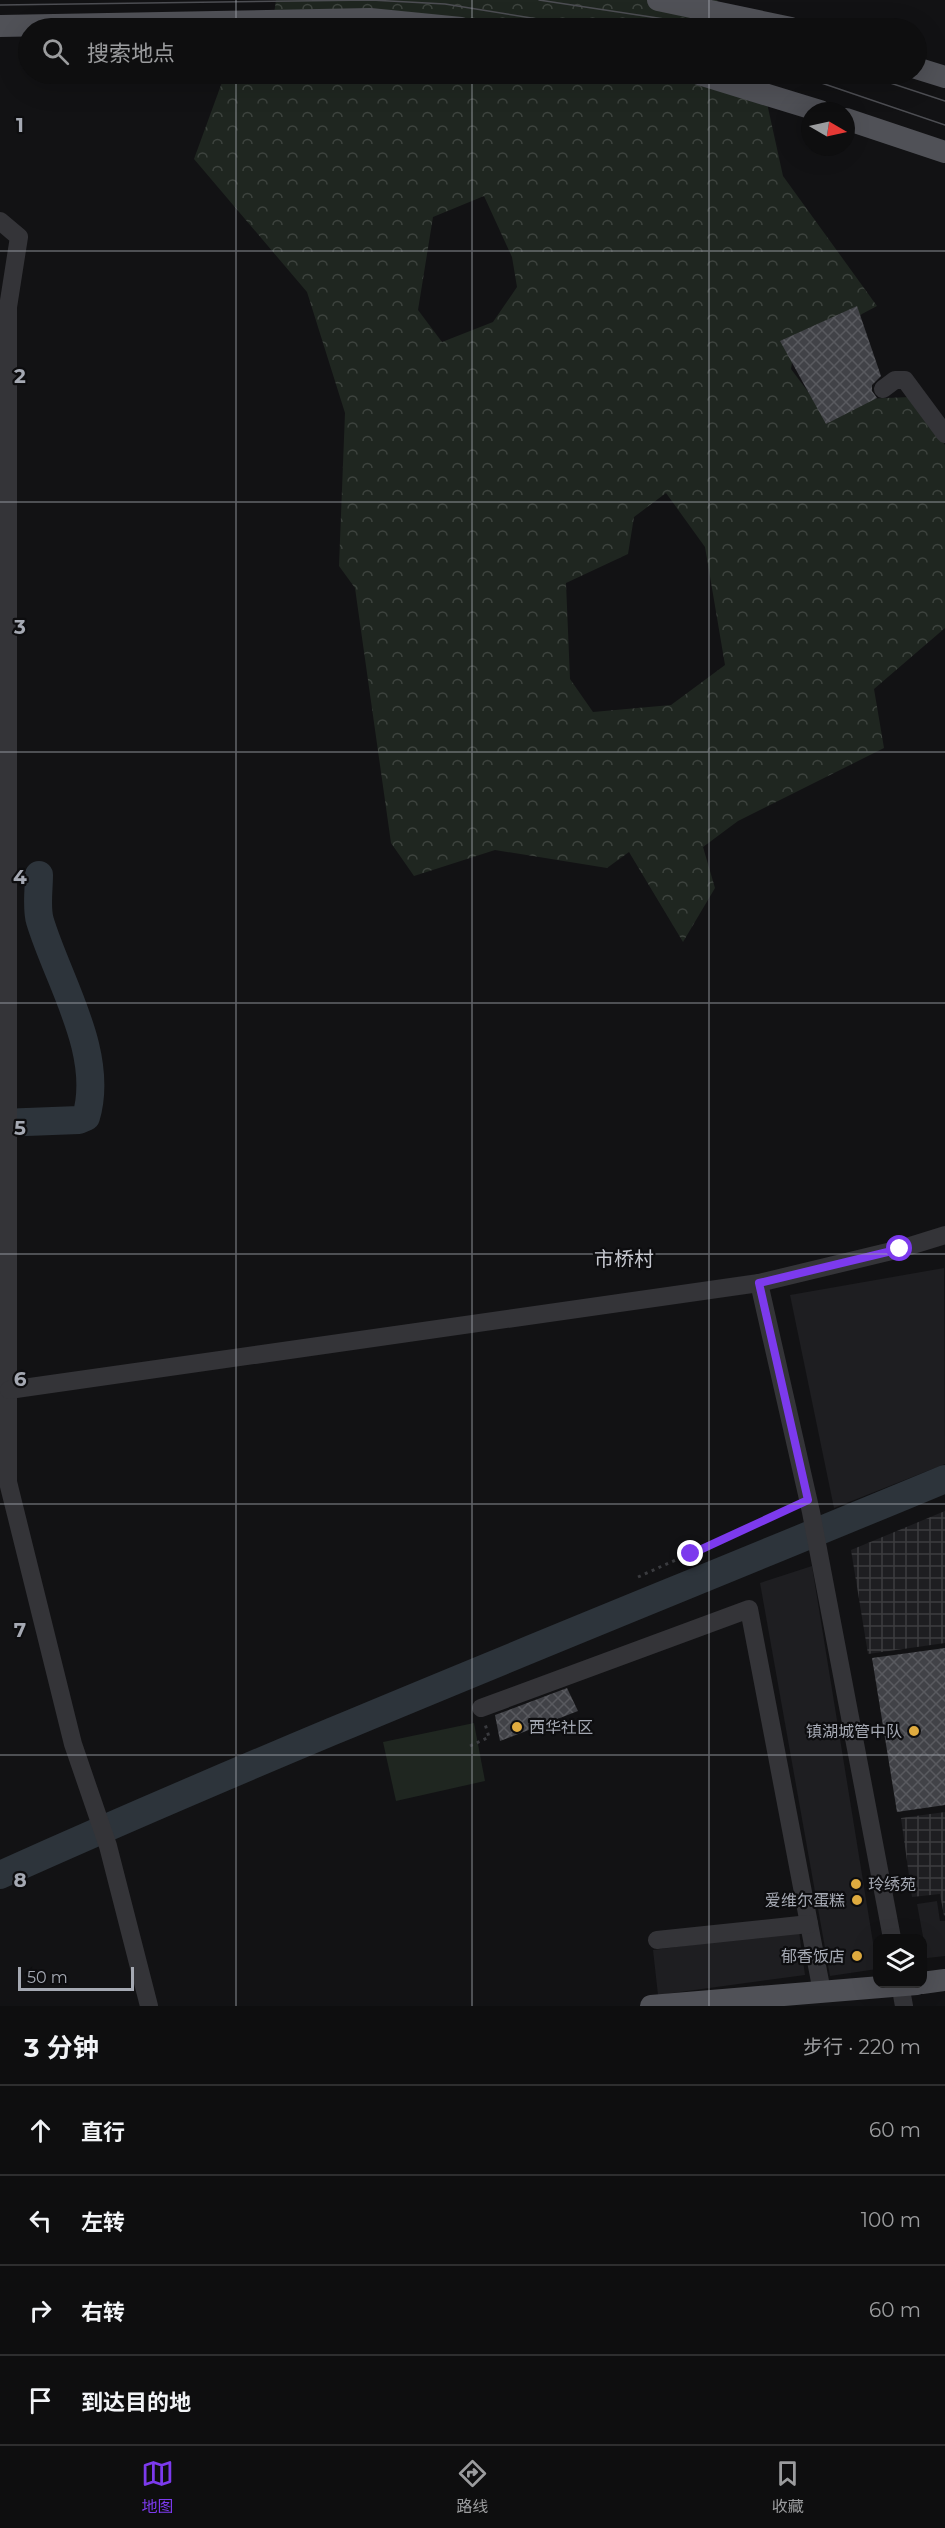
<!DOCTYPE html>
<html lang="zh">
<meta charset="utf-8">
<style>
body{margin:0;font-family:Montserrat,"Noto Sans SC",sans-serif;background:#171718;color:#f1f3f6}
.controls{position:absolute;right:18px;bottom:18px;display:grid;overflow:hidden;border-radius:12px;box-shadow:0 6px 24px #0002}
.controls button{width:54px;height:54px;display:grid;place-items:center;padding:0;border:0;border-bottom:2px solid #2e2e2f;background:#0e0e0f;color:#f1f3f6;font:30px sans-serif}
.compass{position:absolute;left:801px;top:102px;width:54px;height:54px;border-radius:50%;background:#0e0e0f;box-shadow:0 6px 24px #0002;rotate:99deg}
.scale{position:absolute;left:18px;bottom:15px;width:116px;box-sizing:border-box;padding-left:6px;border:3px solid #a5a9b3;border-top:0;font-size:16px;line-height:21px;white-space:nowrap;color:#a5a9b3;-webkit-text-stroke:4px #0d0d0f;paint-order:stroke}
.stop{position:absolute;width:18px;height:18px;margin:-14px;border:4px solid #7c3aed;border-radius:50%;background:#fff}
.stop.end{background:#7c3aed;border-color:#fff;box-shadow:0 2px 6px #0008}
.list{margin:0;padding:0;list-style:none}
h2{display:flex;justify-content:space-between;align-items:center;height:78px;margin:0;padding:0 24px;font-size:26px}
h2 small{font-size:20px;font-weight:400;color:#9b9c9e}
.list li{display:grid;grid-template-columns:39px 1fr auto;gap:18px;align-items:center;box-sizing:border-box;height:90px;padding:0 24px;border-top:2px solid #2e2e2f}
.list b{display:block;font-size:22px;white-space:nowrap}
.list em{font-size:20px;font-style:normal;color:#9b9c9e}
.icon{flex:none;width:33px;height:33px;fill:none;stroke:currentColor;stroke-width:2;stroke-linecap:round;stroke-linejoin:round}
.map{position:relative;flex:none;width:945px;height:2006px;overflow:hidden}
.search{position:absolute;background:#0e0e0f;box-shadow:0 6px 24px #0002;left:18px;right:18px;top:18px;height:66px;display:flex;align-items:center;gap:15px;box-sizing:border-box;padding:0 21px;border-radius:33px;color:#9b9c9e;font-size:22px}
.sheet{height:438px;background:#0e0e0f}
nav{display:flex;justify-content:space-around;align-items:center;box-sizing:border-box;height:84px;border-top:2px solid #2e2e2f;background:#0e0e0f;font-size:16px;color:#9b9c9e}
nav a{display:grid;justify-items:center;gap:3px}
nav .on{color:#7c3aed}
.map>svg:first-child{display:block}
.built{fill:#1e1e21}
.industrial{fill:url(#industrial-grid)}
.grass{fill:#1f2620}
.forest{fill:url(#forest-crowns);fill-rule:evenodd}
.lines{fill:none;stroke-linecap:round;stroke-linejoin:round}
.river{stroke:#2d343b;stroke-width:28}
.building{fill:url(#building-cross-hatch)}
.path{stroke:#3a3b3f;stroke-width:3;stroke-dasharray:3 4.5;stroke-linecap:butt}
.minor{stroke:#343438;stroke-width:18}
.major{stroke:#505157;stroke-width:22}
.tram{stroke:#4d4e53;stroke-width:1.5}
.route{stroke:#7c3aed;stroke-width:8}
.grid{fill:none;stroke:#a5a9b3;stroke-width:1.5;stroke-opacity:0.55}
.poi-dot{fill:#dfab3f;stroke:#0d0d0f;stroke-width:2}
.labels{text-anchor:middle;dominant-baseline:central;stroke-width:4.5;stroke-linejoin:round;paint-order:stroke}
.poi-label{font-size:16px;fill:#a5a9b3;stroke:#0d0d0f;text-anchor:end}
.quarter-label{font-size:20px;fill:#c6c8cf;stroke:#0d0d0f}
.grid-label{font-size:20px;text-anchor:middle;font-weight:bold;fill:#a5a9b3;stroke:#0d0d0f;stroke-width:4.5;stroke-linejoin:round;paint-order:stroke}
</style>
<div class="map">
<svg width="945" height="2006" viewBox="0 0 945 2006">
<defs>
<pattern id="industrial-grid" width="8" height="8" patternUnits="userSpaceOnUse" patternTransform="scale(1.5)"><rect width="8" height="8" fill="#1e1e21"/><path d="M0 4h8M4 0v8" fill="none" stroke="#3c3c3f"/></pattern>
<pattern id="forest-crowns" width="20" height="18" patternUnits="userSpaceOnUse" patternTransform="scale(1.5)"><rect width="20" height="18" fill="#1f2620"/><path d="M2 6a3 3 0 1 1 6 0M12 15a3 3 0 1 1 6 0" fill="none" stroke="#3d433e"/></pattern>
<pattern id="building-cross-hatch" width="8" height="8" patternUnits="userSpaceOnUse" patternTransform="scale(1.5)"><rect width="8" height="8" fill="#414247"/><path d="M0 0l8 8M0 8l8-8" fill="none" stroke="#595a5f"/></pattern>
</defs>
<rect width="100%" height="100%" fill="#121214"/>
<g class="built">
<path d="M944,1268l1,196 -111,44 -44,-213z"/>
<path d="M812,1566l65,401v2l-47,7 -70,-393z"/>
<path d="M937,1901l3,20h5v35l-18,2 -10,-54z"/>
<path d="M799,1931l6,44 -147,20 -5,-45z"/>
</g>
<g class="industrial">
<path d="M945,1511v132l-77,11 -17,-104z"/>
<path d="M945,1812v104h-1l-4,-22 -28,3 -11,-79z"/>
</g>
<path class="grass" d="M474,1723l11,58 -89,20 -13,-59z"/>
<g class="forest">
<path d="M276,0h441l17,28h-462z"/>
<path d="M225,74h534l2,2 22,100 94,130 -83,44 -3,19 24,32 95,-4 35,48v183l-71,61 10,59 -146,73 -35,26 12,41 -32,54 -54,-90 -22,16 -112,-18 -81,26 -23,-33 -36,-255 -16,-22 6,-153 -38,-121 -113,-133zM484,196l28,61 5,30 -24,35 -51,20 -24,-32 15,-93zM666,493l39,54 20,118 -54,40 -78,7 -23,-33 -4,-96 62,-29 6,-37z"/>
</g>
<g class="lines">
<g class="river">
<path d="M0,1123l79,-3 7,-3c19,-64 -28,-136 -46,-196 -4,-13 -1,-32 -1,-46"/>
<path d="M0,1875c312,-140 630,-265 945,-396"/>
</g>
</g>
<g class="building">
<path d="M857,306l24,70 -9,9v6l5,7 -51,26 -46,-83z"/>
<path d="M945,1648v157l-48,7 -25,-154z"/>
<path d="M567,1688l11,23 -78,30 -5,-26z"/>
</g>
<g class="lines">
<g class="path">
<path d="M638,1577l155,-70"/>
<path d="M470,1746l19,-9 -4,-13"/>
</g>
<g class="minor">
<path d="M0,221l19,16 -11,70v1175l65,262 35,102 41,160"/>
<path d="M883,389l12,-9h10l40,54"/>
<path d="M759,1283l52,229 81,426"/>
<path d="M9,1390l750,-107 141,-34 45,-14"/>
<path d="M481,1708l268,-99 73,383"/>
<path d="M657,1940l152,-16"/>
<path d="M900,1984l4,22"/>
</g>
<g class="major">
<path d="M658,0l133,28"/>
<path d="M0,26l370,-7 91,9"/>
<path d="M916,68l29,9"/>
<path d="M699,74l121,37"/>
<path d="M846,119l99,33"/>
<path d="M922,1983l23,-3"/>
<path d="M651,2006l266,-22"/>
</g>
<g class="tram">
<path d="M539,0l132,20 35,8"/>
<path d="M0,5l371,-5 74,4 149,24"/>
<path d="M795,74l150,51"/>
<path d="M863,74l82,27"/>
</g>
</g>
<g class="lines">
<path class="route" d="M691,1554l117,-54 -49,-217 141,-34"/>
</g>
<path class="grid" d="M236,0v28M472,0v28M709,0v28M236,74v1932M472,74v1932M709,74v1932M0,251h945M0,502h945M0,752h945M0,1003h945M0,1254h945M0,1504h945M0,1755h945"/>
<g class="poi-dot">
<circle cx="517" cy="1727" r="6"/>
<circle cx="914" cy="1731" r="6"/>
<circle cx="856" cy="1884" r="6"/>
<circle cx="857" cy="1900" r="6"/>
<circle cx="857" cy="1956" r="6"/>
</g>
<g class="labels">
<g class="poi-label">
<text x="529" y="1727" text-anchor="start">西华社区</text>
<text x="902" y="1731">镇湖城管中队</text>
<text x="868" y="1884" text-anchor="start">玲绣苑</text>
<text x="845" y="1900">爱维尔蛋糕</text>
<text x="845" y="1956">郁香饭店</text>
</g>
<g class="quarter-label">
<text x="624" y="1259">市桥村</text>
</g>
</g>
<g class="grid-label">
<text x="20" y="132">1</text>
<text x="20" y="383">2</text>
<text x="20" y="634">3</text>
<text x="20" y="884">4</text>
<text x="20" y="1135">5</text>
<text x="20" y="1386">6</text>
<text x="20" y="1637">7</text>
<text x="20" y="1887">8</text>
</g>
</svg>
<div class="controls">
<button><svg class="icon" aria-label="layers" viewBox="0 0 24 24"><path d="M12 4l9 5-9 5-9-5zM3 14l9 5 9-5"/></svg></button>
</div>
<svg class="compass" viewBox="-18 -18 36 36"><path d="M0-13l5 13h-10z" fill="#e53935"/><path d="M0 13l5-13h-10z" fill="#9b9c9e"/></svg>
<div class="scale">50 m</div>
<div class="stop" style="left:900px;top:1249px"></div>
<div class="stop end" style="left:691px;top:1554px"></div>
<div class="search"><svg class="icon" aria-label="search" viewBox="0 0 24 24"><circle cx="10" cy="10" r="6"/><path d="M15 15l6 6"/></svg>搜索地点</div>
</div>
<section class="sheet">
<h2>3 分钟<small>步行 · 220 m</small></h2>
<ul class="list">
<li><svg class="icon" aria-label="ahead" viewBox="0 0 24 24"><path d="M12 20V5M6 11l6-6 6 6"/></svg><div><b>直行</b></div><em>60 m</em></li>
<li><svg class="icon" aria-label="left" viewBox="0 0 24 24"><path d="M17 20v-9H6M10 6l-5 5 5 5"/></svg><div><b>左转</b></div><em>100 m</em></li>
<li><svg class="icon" aria-label="right" viewBox="0 0 24 24"><path d="M7 20v-9h11M14 6l5 5-5 5"/></svg><div><b>右转</b></div><em>60 m</em></li>
<li><svg class="icon" aria-label="arrive" viewBox="0 0 24 24"><path d="M6 21V4h12l-3 4 3 4H6"/></svg><div><b>到达目的地</b></div></li>
</ul>
</section>
<nav>
<a class="on"><svg class="icon" aria-label="map" viewBox="0 0 24 24"><path d="M3 6l6-2 6 2 6-2v14l-6 2-6-2-6 2zM9 4v14M15 6v14"/></svg>地图</a>
<a><svg class="icon" aria-label="directions" viewBox="0 0 24 24"><path d="M12 3l9 9-9 9-9-9zM9 14v-3h6M13 9l2 2-2 2"/></svg>路线</a>
<a><svg class="icon" aria-label="saved" viewBox="0 0 24 24"><path d="M7 4h10v16l-5-4-5 4z"/></svg>收藏</a>
</nav>
